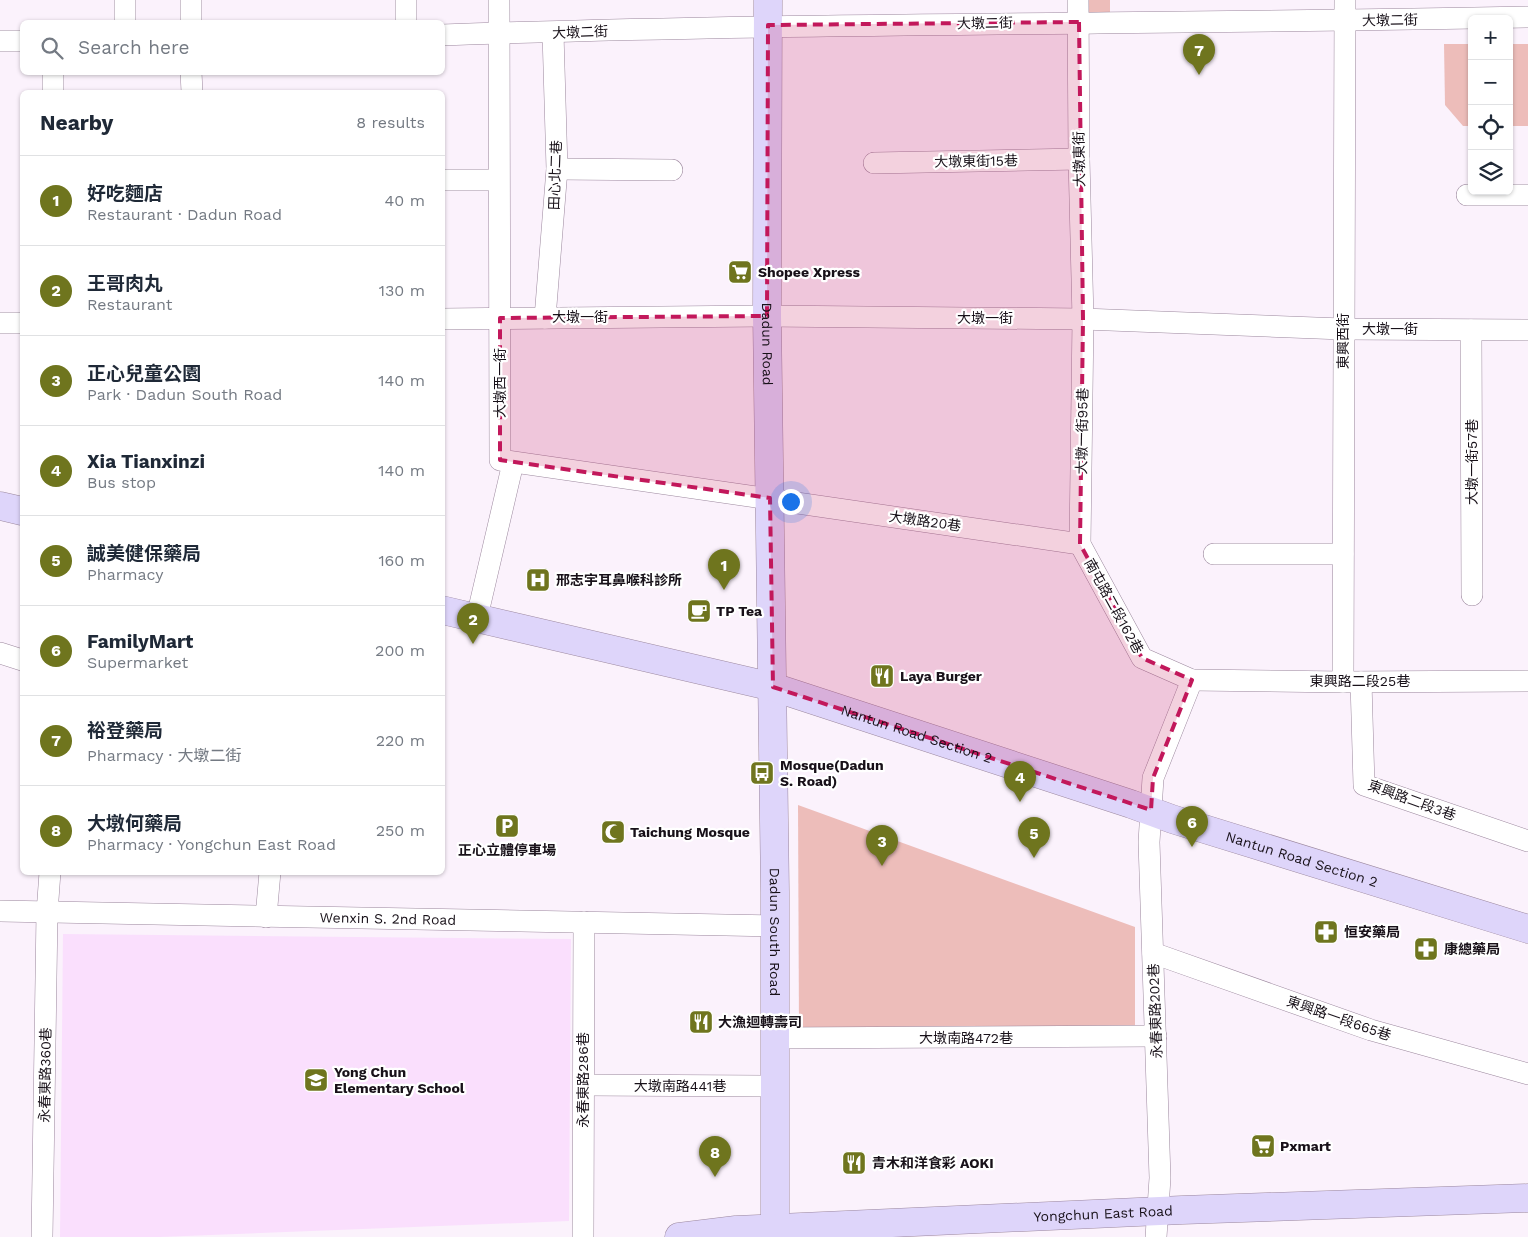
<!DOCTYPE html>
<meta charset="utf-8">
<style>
body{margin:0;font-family:"Work Sans","Noto Sans TC",sans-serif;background:#f2f2f3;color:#1f2937}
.controls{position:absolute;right:15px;top:15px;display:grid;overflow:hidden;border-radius:8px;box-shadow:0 1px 4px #0004}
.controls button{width:45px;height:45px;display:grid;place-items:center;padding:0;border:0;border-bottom:1px solid #e0e1e3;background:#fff;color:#1f2937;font:25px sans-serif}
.you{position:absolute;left:790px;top:501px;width:18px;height:18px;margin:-12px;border:4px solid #fff;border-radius:50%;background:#1a73e8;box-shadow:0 0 0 8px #1a73e833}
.badge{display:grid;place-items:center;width:32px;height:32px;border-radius:50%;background:#6f751e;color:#fff;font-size:16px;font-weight:700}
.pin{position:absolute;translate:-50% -41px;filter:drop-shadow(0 1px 2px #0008)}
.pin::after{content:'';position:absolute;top:26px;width:18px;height:15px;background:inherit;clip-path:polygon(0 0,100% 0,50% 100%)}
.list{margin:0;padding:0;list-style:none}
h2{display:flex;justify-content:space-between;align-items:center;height:65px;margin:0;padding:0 20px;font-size:21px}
h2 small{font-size:16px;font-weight:400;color:#747a83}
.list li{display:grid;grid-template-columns:32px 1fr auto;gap:15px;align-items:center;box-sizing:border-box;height:90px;padding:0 20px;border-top:1px solid #e0e1e3}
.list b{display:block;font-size:19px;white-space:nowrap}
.list p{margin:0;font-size:16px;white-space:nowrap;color:#747a83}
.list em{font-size:16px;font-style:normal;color:#747a83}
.icon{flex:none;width:28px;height:28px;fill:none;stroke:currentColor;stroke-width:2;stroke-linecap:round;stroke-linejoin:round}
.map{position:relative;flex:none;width:1528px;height:1237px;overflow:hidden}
.search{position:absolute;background:#fff;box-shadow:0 1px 4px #0004;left:20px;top:20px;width:425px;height:55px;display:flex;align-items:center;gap:12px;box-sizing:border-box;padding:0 18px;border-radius:8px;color:#747a83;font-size:19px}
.panel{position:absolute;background:#fff;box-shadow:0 1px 4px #0004;left:20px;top:90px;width:425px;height:785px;border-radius:8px}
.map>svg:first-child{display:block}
.built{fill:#fadffd}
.green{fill:#edbdba}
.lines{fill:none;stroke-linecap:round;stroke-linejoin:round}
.street-casing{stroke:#9c889e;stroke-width:22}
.secondary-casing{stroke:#9c889e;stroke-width:29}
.street{stroke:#fff;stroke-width:21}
.secondary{stroke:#ded5fa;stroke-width:28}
.marked{fill:#c2185b;fill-opacity:0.2;stroke:#c2185b;stroke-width:4;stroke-dasharray:10 6;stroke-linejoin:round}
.labels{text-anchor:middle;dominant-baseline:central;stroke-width:4.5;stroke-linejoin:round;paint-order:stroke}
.street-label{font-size:14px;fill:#181119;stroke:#fff}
.poi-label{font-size:14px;font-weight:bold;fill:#181119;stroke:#fff;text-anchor:start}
</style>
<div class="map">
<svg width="1528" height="1237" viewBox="0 0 1528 1237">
<rect width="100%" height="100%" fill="#fbf2fc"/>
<path class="built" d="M63,934l508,5 -2,282 -409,16h-100z"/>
<g class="green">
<rect x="1081" y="0" width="29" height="20"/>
<path d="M1444,44h28v82h-9l-18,-21z"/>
<rect x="1509" y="44" width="19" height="82"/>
<path d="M798,805l337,122v103l-336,1z"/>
</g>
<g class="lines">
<defs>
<g id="street">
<path d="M125,0v22"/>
<path d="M406,0v22"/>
<path d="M499,0l1,460 580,84"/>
<path d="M1078,0l1,159 4,160 -3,225 62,114 50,22 -39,98 -4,64 11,336 -4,59"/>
<path d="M191,22v-22"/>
<path d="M442,35c362,-13 724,-10 1086,-18"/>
<path d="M0,41h22"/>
<path d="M191,72l1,20"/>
<path d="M53,92v-20"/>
<path d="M874,163l205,-4"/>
<path d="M557,169l115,1"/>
<path d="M442,180h56"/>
<path d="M1467,195h61"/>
<path d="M545,318l12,-149 -4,-136"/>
<path d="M442,319l325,-3 316,3 260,10 185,1"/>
<path d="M0,323h22"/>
<path d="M1471,330l1,265"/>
<path d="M1214,554h129"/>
<path d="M477,617l36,-154"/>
<path d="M0,653l22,7"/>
<path d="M1192,680l151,2 185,-1"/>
<path d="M1343,682l2,-682"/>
<path d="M1361,682l3,103 164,56"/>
<path id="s1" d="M0,911l776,15"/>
<path d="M266,917l4,-45"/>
<path d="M1153,953l218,77 157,44"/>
<path d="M776,1038l380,-2"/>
<path d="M584,1085l192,1"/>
<path d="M42,1237l5,-324 3,-41"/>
<path d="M583,1237l1,-315"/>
</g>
<g id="secondary">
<path id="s2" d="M768,0l-1,316 8,576v345"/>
<path d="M0,506l22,5"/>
<path id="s3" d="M442,610l331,77 358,117 41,15 356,110"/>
<path id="s4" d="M679,1237l57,-7 446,-20 346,-12"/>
</g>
</defs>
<use href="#street" class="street-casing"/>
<use href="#secondary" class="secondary-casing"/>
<use href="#street" class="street"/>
<use href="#secondary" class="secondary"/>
</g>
<path class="marked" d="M1079,22l4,297 -3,225 62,114 50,22 -39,98 -2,32 -378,-123 -3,-189 -270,-38v-142l267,-2 1,-291z"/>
<defs>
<symbol id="supermarket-square" viewBox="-11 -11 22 22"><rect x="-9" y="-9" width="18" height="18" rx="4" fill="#6f751e" stroke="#fff"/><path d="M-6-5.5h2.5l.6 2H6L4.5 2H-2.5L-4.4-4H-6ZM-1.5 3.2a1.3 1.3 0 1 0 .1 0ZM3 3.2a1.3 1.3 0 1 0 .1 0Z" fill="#fff"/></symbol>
<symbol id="hospital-square" viewBox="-11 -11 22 22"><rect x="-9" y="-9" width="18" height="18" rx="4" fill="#6f751e" stroke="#fff"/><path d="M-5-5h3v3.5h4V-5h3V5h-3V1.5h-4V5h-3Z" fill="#fff"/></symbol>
<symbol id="cafe-square" viewBox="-11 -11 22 22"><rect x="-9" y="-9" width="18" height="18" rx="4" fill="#6f751e" stroke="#fff"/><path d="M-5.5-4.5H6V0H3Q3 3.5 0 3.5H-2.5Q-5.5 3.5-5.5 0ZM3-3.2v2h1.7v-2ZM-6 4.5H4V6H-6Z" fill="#fff"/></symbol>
<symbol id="restaurant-square" viewBox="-11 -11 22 22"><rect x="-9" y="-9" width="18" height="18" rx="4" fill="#6f751e" stroke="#fff"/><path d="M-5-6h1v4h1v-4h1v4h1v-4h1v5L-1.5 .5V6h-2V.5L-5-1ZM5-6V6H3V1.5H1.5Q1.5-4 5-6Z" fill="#fff"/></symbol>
<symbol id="bus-square" viewBox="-11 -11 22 22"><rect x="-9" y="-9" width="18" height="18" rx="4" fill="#6f751e" stroke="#fff"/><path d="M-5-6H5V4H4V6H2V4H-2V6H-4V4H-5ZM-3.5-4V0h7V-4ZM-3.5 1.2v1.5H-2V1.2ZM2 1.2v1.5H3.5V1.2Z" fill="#fff"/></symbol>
<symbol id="parking-square" viewBox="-11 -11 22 22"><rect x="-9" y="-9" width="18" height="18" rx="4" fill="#6f751e" stroke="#fff"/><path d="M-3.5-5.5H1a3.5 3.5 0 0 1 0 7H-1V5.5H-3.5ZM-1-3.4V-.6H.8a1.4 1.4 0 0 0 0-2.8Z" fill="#fff"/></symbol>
<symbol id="mosque-square" viewBox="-11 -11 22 22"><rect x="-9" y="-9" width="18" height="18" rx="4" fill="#6f751e" stroke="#fff"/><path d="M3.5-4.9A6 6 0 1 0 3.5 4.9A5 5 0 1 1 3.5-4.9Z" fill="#fff"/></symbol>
<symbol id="pharmacy-square" viewBox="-11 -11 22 22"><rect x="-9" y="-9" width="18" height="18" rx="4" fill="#6f751e" stroke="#fff"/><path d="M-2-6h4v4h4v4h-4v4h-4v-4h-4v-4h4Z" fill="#fff"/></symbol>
<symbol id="school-square" viewBox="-11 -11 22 22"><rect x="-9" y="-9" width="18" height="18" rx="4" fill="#6f751e" stroke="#fff"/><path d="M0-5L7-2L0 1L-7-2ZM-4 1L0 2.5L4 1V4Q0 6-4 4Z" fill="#fff"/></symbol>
</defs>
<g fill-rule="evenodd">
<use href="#supermarket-square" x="726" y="258" width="28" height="28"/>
<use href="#hospital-square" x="524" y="566" width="28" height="28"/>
<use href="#cafe-square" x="685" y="597" width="28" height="28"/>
<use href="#restaurant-square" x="868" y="662" width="28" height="28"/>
<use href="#bus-square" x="748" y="759" width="28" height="28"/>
<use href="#parking-square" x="493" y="812" width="28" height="28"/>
<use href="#mosque-square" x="599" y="818" width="28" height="28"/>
<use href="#pharmacy-square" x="1312" y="918" width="28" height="28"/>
<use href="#pharmacy-square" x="1412" y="935" width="28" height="28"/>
<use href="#restaurant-square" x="687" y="1008" width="28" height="28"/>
<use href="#school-square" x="302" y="1066" width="28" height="28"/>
<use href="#supermarket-square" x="1249" y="1132" width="28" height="28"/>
<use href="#restaurant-square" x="840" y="1149" width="28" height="28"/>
</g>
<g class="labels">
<g class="street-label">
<text transform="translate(1390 20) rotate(-1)">大墩二街</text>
<text transform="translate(985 23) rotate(-1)">大墩二街</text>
<text transform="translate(580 32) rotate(-2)">大墩二街</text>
<text transform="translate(1079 159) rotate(-91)">大墩東街</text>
<text transform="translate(976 161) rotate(-1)">大墩東街15巷</text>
<text transform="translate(555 175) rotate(-88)">田心北二巷</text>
<text x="580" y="317">大墩一街</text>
<text x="985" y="318">大墩一街</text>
<text x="1390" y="329">大墩一街</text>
<text transform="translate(1343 341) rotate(-90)">東興西街</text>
<text stroke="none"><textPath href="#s2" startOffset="344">Dadun Road</textPath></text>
<text transform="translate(500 383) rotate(-90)">大墩西一街</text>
<text transform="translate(1082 431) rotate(-89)">大墩一街95巷</text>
<text transform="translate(1472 462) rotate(-90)">大墩一街57巷</text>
<text transform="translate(925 521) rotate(8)">大墩路20巷</text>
<text transform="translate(1114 606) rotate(61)">南屯路二段162巷</text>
<text x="1360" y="681">東興路二段25巷</text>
<text stroke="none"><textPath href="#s3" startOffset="491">Nantun Road Section 2</textPath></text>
<text transform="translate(1412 800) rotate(20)">東興路二段3巷</text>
<text stroke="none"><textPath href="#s3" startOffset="896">Nantun Road Section 2</textPath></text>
<text stroke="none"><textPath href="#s1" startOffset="388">Wenxin S. 2nd Road</textPath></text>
<text stroke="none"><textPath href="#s2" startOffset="932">Dadun South Road</textPath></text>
<text transform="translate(1155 1011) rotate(-92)">永春東路202巷</text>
<text transform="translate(1339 1018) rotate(19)">東興路一段665巷</text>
<text x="966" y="1038">大墩南路472巷</text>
<text transform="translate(45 1075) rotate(-89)">永春東路360巷</text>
<text transform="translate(583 1080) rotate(-90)">永春東路286巷</text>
<text x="680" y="1086">大墩南路441巷</text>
<text stroke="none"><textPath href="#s4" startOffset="425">Yongchun East Road</textPath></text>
</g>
<g class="poi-label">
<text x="758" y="272">Shopee Xpress</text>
<text x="556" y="580">邢志宇耳鼻喉科診所</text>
<text x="716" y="611">TP Tea</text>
<text x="900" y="676">Laya Burger</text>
<text x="780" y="765">Mosque(Dadun<tspan x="780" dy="16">S. Road)</tspan></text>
<text x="630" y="832">Taichung Mosque</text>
<text x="507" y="850" text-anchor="middle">正心立體停車場</text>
<text x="1344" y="932">恒安藥局</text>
<text x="1444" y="949">康總藥局</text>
<text x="718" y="1022">大漁迴轉壽司</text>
<text x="334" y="1072">Yong Chun<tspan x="334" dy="16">Elementary School</tspan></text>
<text x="1280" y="1146">Pxmart</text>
<text x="872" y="1163">青木和洋食彩 AOKI</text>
</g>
</g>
</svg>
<div class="controls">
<button>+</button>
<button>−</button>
<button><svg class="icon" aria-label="locate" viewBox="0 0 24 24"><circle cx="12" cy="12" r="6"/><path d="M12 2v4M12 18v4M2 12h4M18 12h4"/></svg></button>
<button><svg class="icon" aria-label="layers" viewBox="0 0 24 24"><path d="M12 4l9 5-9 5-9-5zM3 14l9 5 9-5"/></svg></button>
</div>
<div class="you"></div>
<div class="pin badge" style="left:724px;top:590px">1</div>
<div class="pin badge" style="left:473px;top:644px">2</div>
<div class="pin badge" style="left:882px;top:866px">3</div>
<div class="pin badge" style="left:1020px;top:802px">4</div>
<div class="pin badge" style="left:1034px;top:858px">5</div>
<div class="pin badge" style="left:1192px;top:847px">6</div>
<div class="pin badge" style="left:1199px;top:75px">7</div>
<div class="pin badge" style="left:715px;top:1177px">8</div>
<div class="search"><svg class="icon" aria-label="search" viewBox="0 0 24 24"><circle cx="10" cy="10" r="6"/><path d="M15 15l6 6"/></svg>Search here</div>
<section class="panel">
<h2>Nearby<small>8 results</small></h2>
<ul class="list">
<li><span class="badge">1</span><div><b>好吃麵店</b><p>Restaurant · Dadun Road</p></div><em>40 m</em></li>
<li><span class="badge">2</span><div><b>王哥肉丸</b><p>Restaurant</p></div><em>130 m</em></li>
<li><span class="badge">3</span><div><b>正心兒童公園</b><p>Park · Dadun South Road</p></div><em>140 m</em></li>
<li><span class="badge">4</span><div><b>Xia Tianxinzi</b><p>Bus stop</p></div><em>140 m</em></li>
<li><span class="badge">5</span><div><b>誠美健保藥局</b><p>Pharmacy</p></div><em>160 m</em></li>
<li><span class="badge">6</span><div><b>FamilyMart</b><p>Supermarket</p></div><em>200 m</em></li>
<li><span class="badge">7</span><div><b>裕登藥局</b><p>Pharmacy · 大墩二街</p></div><em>220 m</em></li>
<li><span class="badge">8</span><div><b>大墩何藥局</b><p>Pharmacy · Yongchun East Road</p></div><em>250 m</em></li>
</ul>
</section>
</div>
